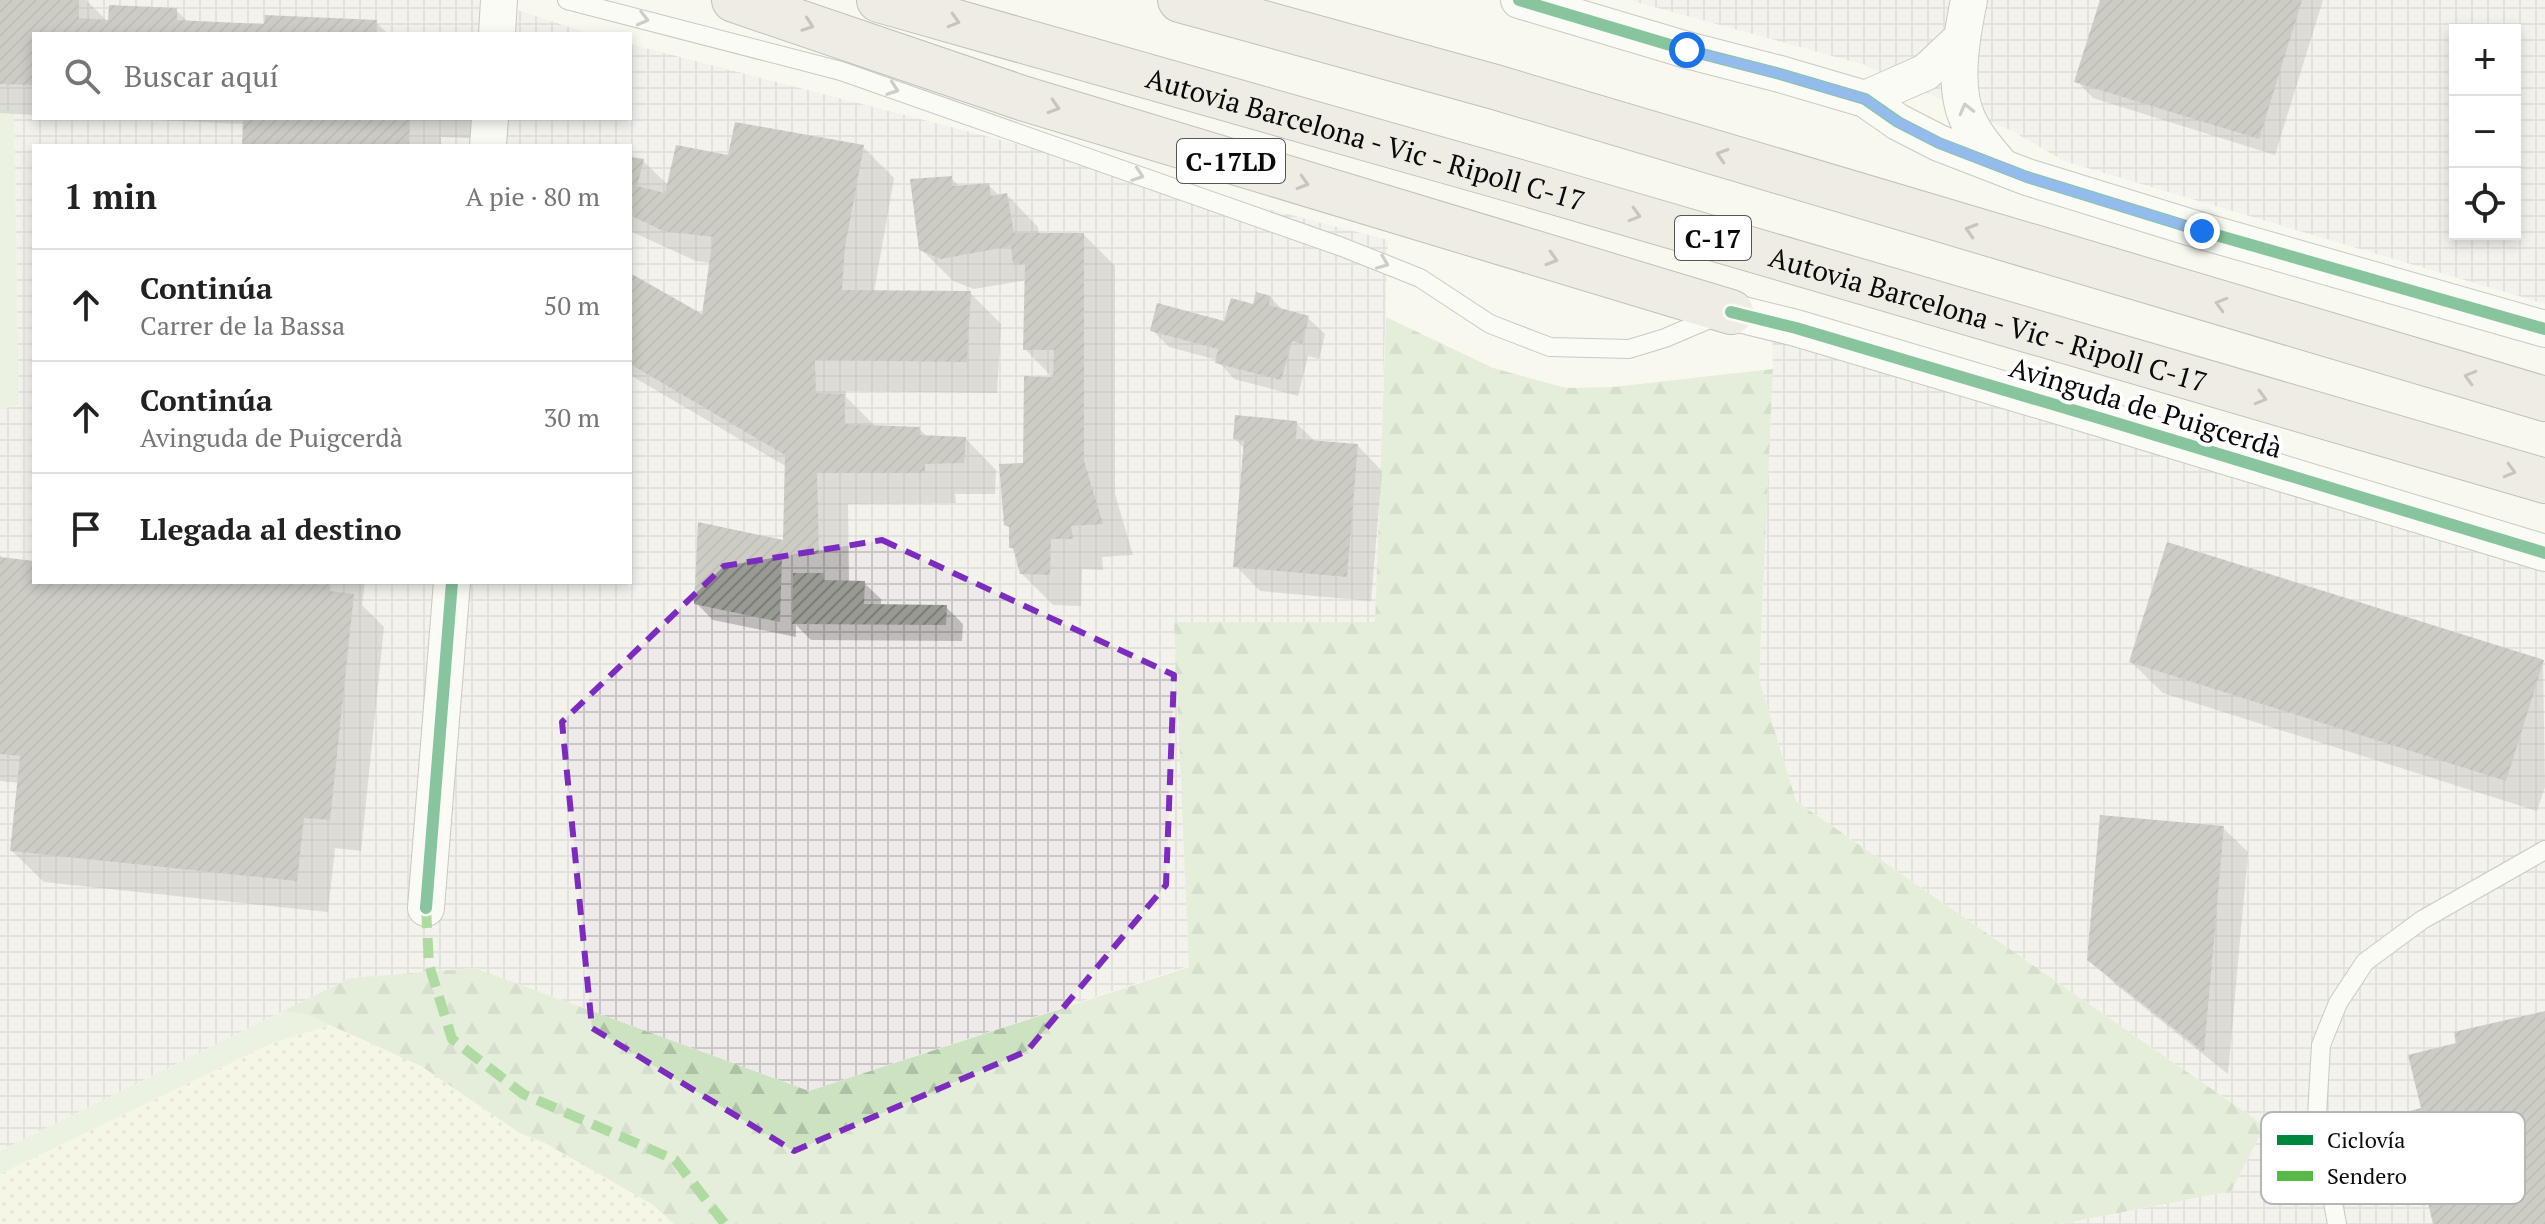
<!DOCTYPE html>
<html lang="es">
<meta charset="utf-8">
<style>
body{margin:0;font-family:"PT Serif",serif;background:#f6f6f6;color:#222}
.controls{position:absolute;right:24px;top:24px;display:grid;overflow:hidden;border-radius:0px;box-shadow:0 4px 12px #0003}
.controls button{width:72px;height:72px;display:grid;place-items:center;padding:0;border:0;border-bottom:2px solid #e0e0e0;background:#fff;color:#222;font:40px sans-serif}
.stop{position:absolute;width:24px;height:24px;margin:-18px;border:6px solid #1a73e8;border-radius:50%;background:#fff}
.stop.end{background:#1a73e8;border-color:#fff;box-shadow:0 2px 8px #0008}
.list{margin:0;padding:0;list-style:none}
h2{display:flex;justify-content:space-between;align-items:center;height:104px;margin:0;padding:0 32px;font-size:34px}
h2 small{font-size:26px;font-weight:400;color:#767676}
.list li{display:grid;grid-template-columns:52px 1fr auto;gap:24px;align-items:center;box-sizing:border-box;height:112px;padding:0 32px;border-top:2px solid #e0e0e0}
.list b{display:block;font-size:30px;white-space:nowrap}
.list p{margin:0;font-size:26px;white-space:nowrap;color:#767676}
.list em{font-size:26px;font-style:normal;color:#767676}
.icon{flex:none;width:44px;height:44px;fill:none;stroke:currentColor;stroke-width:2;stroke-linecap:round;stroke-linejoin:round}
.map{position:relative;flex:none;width:2545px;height:1224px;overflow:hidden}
.search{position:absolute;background:#fff;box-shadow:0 4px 12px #0003;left:32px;top:32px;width:600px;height:88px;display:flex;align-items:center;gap:20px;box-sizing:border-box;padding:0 28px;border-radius:0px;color:#767676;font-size:30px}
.panel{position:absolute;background:#fff;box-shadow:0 4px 12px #0003;left:32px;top:144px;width:600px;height:440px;border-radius:0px}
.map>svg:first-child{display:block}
.industrial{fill:url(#industrial-grid);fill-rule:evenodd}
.farmland{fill:url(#farmland-dots)}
.grass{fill:#dcecd0}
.forest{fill:url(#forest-firs)}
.shadow{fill:#0003}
.building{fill:url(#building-hatch)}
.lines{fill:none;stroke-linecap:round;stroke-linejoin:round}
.lane-casing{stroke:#91918d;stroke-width:20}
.street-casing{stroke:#91918d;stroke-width:38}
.highway-casing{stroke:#7e7e7a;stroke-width:46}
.lane{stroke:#fefefc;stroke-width:18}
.street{stroke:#fefefc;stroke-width:36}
.highway{stroke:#e5e0d5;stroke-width:44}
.quiet{stroke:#58b947;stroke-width:10;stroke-dasharray:20 10;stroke-linecap:butt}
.cycleway-casing{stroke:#fff;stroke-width:17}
.cycleway{stroke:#00873e;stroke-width:12}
.oneway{stroke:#9c9c9b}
.oneway2{stroke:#8d8a84}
.route{stroke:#1a73e8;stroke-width:10}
.marked{fill:none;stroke:#7b2cbf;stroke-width:6;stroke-dasharray:16 10;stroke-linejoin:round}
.labels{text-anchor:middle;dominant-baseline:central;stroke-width:8;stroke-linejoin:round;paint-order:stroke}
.shield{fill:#fff;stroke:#545454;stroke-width:2}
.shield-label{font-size:26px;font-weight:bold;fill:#0a0a0a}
.street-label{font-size:28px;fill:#0a0a0a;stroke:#fff}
.key{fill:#fff;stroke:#b6b6b6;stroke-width:2}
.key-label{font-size:22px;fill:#0a0a0a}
</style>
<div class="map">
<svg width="2545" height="1224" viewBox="0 0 2545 1224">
<defs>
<pattern id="industrial-grid" width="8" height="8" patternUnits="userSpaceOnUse" patternTransform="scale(2)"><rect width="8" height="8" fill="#efeaea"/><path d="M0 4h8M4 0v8" fill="none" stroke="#ccc7c7"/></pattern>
<pattern id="farmland-dots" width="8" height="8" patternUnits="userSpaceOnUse" patternTransform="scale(2)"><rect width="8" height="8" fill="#f1f3dc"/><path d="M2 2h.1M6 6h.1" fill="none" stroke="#cdcfbb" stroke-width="1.8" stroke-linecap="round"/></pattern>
<pattern id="forest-firs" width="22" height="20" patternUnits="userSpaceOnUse" patternTransform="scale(2)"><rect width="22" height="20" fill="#cce2c0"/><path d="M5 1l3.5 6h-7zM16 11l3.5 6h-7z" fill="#aec1a4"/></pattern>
<pattern id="building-hatch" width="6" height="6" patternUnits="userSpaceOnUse" patternTransform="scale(2)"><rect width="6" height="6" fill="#9a9a94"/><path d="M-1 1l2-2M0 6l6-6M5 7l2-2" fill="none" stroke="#7c7c77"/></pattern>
</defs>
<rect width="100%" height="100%" fill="#f8f8ee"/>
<g class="industrial">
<path d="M0,0h487l103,34h-556v84h596v-74l758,196 -13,382 -201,1 15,343 -380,125 -334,-123 -125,10 -350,173v-741l19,-6 -5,-292 -14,-2zM34,146h596v436h-596z"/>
<path d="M1629,0h916v304l-481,-143 -52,-30 -147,-66zM2455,30h60v204h-60z"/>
<path d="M1772,324l773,237v663h-483l169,-33 34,-65 -469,-325 -37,-122 14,-310z"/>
</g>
<path class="farmland" d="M331,1025l46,22 23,8 41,23 79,55 25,10 108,62 21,19h-674v-50l270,-130z"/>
<g class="grass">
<path d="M0,110l14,1 5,293 -19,6z"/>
<path d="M283,1011l25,4 23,10 -61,19 -270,130v-23z"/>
</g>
<path class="forest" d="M1386,317l107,51 73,20 47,-1 160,-18 -14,310 37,122 469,325 -34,65 -169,33h-1388l-21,-19 -108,-62 -25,-10 -99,-67 -113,-51 -25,-4 67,-33 125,-10 334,123 380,-124 -15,-345h201z"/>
<g class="shadow">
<path d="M0,0h86l24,24 66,-14 13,13 77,3 110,-4 12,12h-354v81l-34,-2z"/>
<path d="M2102,0h221l-48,155 -182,-57 -16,-17z"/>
<path d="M109,118h382l-1,21 -49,-2v9h-197l1,-22z"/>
<path d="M863,147l31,31 -20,114 96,1 31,31 -4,69 -151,-2v6l30,30 43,2 9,8 37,1 31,32 -1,24h-40l1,9 -108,1 1,78 15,1 17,16v7l65,1 17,17 -1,17 -151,-1 -15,-15v12l-83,-17 -17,-17 88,-58 3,-78 -157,-92v-100l73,42 8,-54 -15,-2 -66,-30v-72l13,2 26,25 61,-28z"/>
<path d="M951,178l10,10 27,-3 12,11 7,-1 31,32 1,8h45l31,31v228l18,61 -31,2 1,13 -21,-1 -1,37 -28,-1 -32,-32 -5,-20 -5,-6v-18l-5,-4 48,-146 -29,-30 2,-69 -53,9 -21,-8 -32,-32z"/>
<path d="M1270,297l14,14 24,7 17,16 -6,25 -11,-3 -10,40 -64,-17 -17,-19 -48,-13 -17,-17 74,-7z"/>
<path d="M1296,423l20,19 42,4 24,25 -11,130 -111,-10 -24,-25 9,-117 -10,-10z"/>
<path d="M0,555l5,5 29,3v19h331l-3,23 22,22 -23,224 -26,-3 -7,64 -284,-30 -32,-31 7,-68 -19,-2z"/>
<path d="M2131,662h412l2,125 -8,24 -374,-118z"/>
<path d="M2223,828l25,24 -20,222 -113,-90 -25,-25z"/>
</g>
<g class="building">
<path d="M0,0h79v18l29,2 1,-15 68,3v12l87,4 1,-9 112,5 -1,14h-342v51l-34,-1z"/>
<path d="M2100,0h202l-43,139 -185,-57z"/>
<path d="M243,118h167l-1,28h-167z"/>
<path d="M735,122l129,23 -19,102 -3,43 129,1 -4,71 -152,-2 1,33 29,1v30l75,3v8l46,2 -2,26 -39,1v9h-108l2,81 -37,1 -2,67 -86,-18 4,-82 85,18 2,-85 -155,-91v-91l72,41 11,-77 -50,-6 -33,-16v-58l14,2 -7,27 28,7 11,-48 52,10z"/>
<path d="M952,176v10l37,-3 2,13 16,-3 7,40h70v228l19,63 -32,2 2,13h-22l-1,36 -30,-1 -7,-26h-4v-21l-5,-2 -5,-61 24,-1 1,-87 29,1 1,-27h-31l2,-86 -12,1 -2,-19 -70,13 -22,-9 -9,-71z"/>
<path d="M1256,292l15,4 -2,9 40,11 -7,28 -10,-3 -11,39 -66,-17 3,-14 -68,-18 7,-28 67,18 7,-23 22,6z"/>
<path d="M1235,415l62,6 -1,18 62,5 -11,133 -114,-10 11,-127 -11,-1z"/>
<path d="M2167,542l377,118 -38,121 -377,-119z"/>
<path d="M0,557l34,4v21h297l-1,9 24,3 -24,226 -26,-2 -7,63 -287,-30 10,-95 -20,-2z"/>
<path d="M793,573h31v7l41,1 -1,23 83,1 -1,20 -154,-1z"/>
<path d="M2100,815l124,11 -20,226 -117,-92z"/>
<path d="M2545,1011v213h-112l-27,-112 15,-4 -13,-53 48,-12 -2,-11z"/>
</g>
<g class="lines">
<defs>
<g id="lane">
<path d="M567,0l274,71 501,176 78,31 70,46 60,23 79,2 36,-11 54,-23"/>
<path d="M2337,1224l-20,-109 4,-70 17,-42 27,-41 57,-42 123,-70"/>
</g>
<g id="street">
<path d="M1519,0l168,50 93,24 85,25 33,23 41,21 88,34 175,54 343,98"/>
<path d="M1969,0c-7,34 -17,87 -1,120 8,17 21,32 34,47"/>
<path d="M497,34l2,-34"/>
<path d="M1865,99l61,-27 35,-33"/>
<path d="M488,146l2,-28"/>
<path d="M1731,312l65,16 310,92 439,133"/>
<path d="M426,908l26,-326"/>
</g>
<g id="highway">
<path d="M734,0l288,98 709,214"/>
<path id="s1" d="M879,0l651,185 1015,296"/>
<path d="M1180,0l315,87 1050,312"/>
</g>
</defs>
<use href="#lane" class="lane-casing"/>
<use href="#street" class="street-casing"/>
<use href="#highway" class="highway-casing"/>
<use href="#lane" class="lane"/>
<use href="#street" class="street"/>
<use href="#highway" class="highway"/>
<path class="quiet" d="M426,908l3,57 23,74 71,55 152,66 50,64"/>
<defs>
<g id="cycleway">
<path d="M1519,0l168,50 93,24 85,25 33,23 41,21 88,34 175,54 343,98"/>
<path d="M1731,312l65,16 310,92 439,133"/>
<path d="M426,908l26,-326"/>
</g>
</defs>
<use href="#cycleway" class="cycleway-casing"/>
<use href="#cycleway" class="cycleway"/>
</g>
<defs><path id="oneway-chevron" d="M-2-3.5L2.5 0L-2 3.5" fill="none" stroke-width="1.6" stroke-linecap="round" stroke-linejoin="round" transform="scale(2)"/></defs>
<g class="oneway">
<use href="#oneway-chevron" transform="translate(643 19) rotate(14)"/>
<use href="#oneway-chevron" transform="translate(893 89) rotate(19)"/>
<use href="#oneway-chevron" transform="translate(1966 109) rotate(-104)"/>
<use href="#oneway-chevron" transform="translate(1138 175) rotate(19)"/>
<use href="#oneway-chevron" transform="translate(1383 263) rotate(22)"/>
</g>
<g class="oneway2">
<use href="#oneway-chevron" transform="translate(954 21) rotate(16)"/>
<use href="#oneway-chevron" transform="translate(808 25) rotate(19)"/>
<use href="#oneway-chevron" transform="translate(1054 107) rotate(17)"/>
<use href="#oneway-chevron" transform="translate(1722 155) rotate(-163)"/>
<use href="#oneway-chevron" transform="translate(1303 183) rotate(17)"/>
<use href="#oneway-chevron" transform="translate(1635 215) rotate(16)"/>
<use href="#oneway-chevron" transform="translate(1971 230) rotate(-163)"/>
<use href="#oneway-chevron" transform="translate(1552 259) rotate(17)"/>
<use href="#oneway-chevron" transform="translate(2221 304) rotate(-164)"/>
<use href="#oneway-chevron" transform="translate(2470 377) rotate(-164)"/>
<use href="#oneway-chevron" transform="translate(2261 398) rotate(16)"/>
<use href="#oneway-chevron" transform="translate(2510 471) rotate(16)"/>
</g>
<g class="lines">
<path class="route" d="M1687,50l93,24 85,25 33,23 41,21 88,34 175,54"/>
</g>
<path d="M0 0H2545V1224H0ZM882,540l292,135 -8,210 -139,166 -233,100 -202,-123 -30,-306 162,-156z" fill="#f8f8ee" fill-opacity=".55" fill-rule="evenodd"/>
<path class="marked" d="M882,540l292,135 -8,210 -139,166 -233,100 -202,-123 -30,-306 162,-156z"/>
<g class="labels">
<g class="shield">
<rect x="1177" y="139" width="108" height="44" rx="6"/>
<rect x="1675" y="216" width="76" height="44" rx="6"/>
</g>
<g class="shield-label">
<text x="1231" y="161">C-17LD</text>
<text x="1713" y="238">C-17</text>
</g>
<g class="street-label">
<text stroke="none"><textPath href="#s1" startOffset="506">Autovia Barcelona - Vic - Ripoll C-17</textPath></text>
<text stroke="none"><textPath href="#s1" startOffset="1154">Autovia Barcelona - Vic - Ripoll C-17</textPath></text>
<text transform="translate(2146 407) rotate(17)">Avinguda de Puigcerdà</text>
</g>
</g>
<rect x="2261" y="1112" width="264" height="92" rx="12" class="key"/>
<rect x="2277" y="1135" width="36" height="10" fill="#00873e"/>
<rect x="2277" y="1171" width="36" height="10" fill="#58b947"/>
<g class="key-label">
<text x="2327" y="1148">Ciclovía</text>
<text x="2327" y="1184">Sendero</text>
</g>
</svg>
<div class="controls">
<button>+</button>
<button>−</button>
<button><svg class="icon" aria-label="locate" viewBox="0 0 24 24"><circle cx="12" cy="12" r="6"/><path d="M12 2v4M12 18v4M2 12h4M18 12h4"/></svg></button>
</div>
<div class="stop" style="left:1687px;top:50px"></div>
<div class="stop end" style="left:2202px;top:231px"></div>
<div class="search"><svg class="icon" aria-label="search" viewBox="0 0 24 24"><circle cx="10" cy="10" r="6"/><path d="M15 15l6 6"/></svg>Buscar aquí</div>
<section class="panel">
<h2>1 min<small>A pie · 80 m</small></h2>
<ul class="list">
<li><svg class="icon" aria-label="ahead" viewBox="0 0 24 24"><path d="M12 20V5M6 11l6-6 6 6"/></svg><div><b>Continúa</b><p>Carrer de la Bassa</p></div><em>50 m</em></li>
<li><svg class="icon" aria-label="ahead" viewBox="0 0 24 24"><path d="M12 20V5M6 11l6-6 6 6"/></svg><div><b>Continúa</b><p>Avinguda de Puigcerdà</p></div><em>30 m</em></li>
<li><svg class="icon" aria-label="arrive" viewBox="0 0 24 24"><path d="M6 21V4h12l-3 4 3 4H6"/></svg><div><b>Llegada al destino</b></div></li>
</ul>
</section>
</div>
